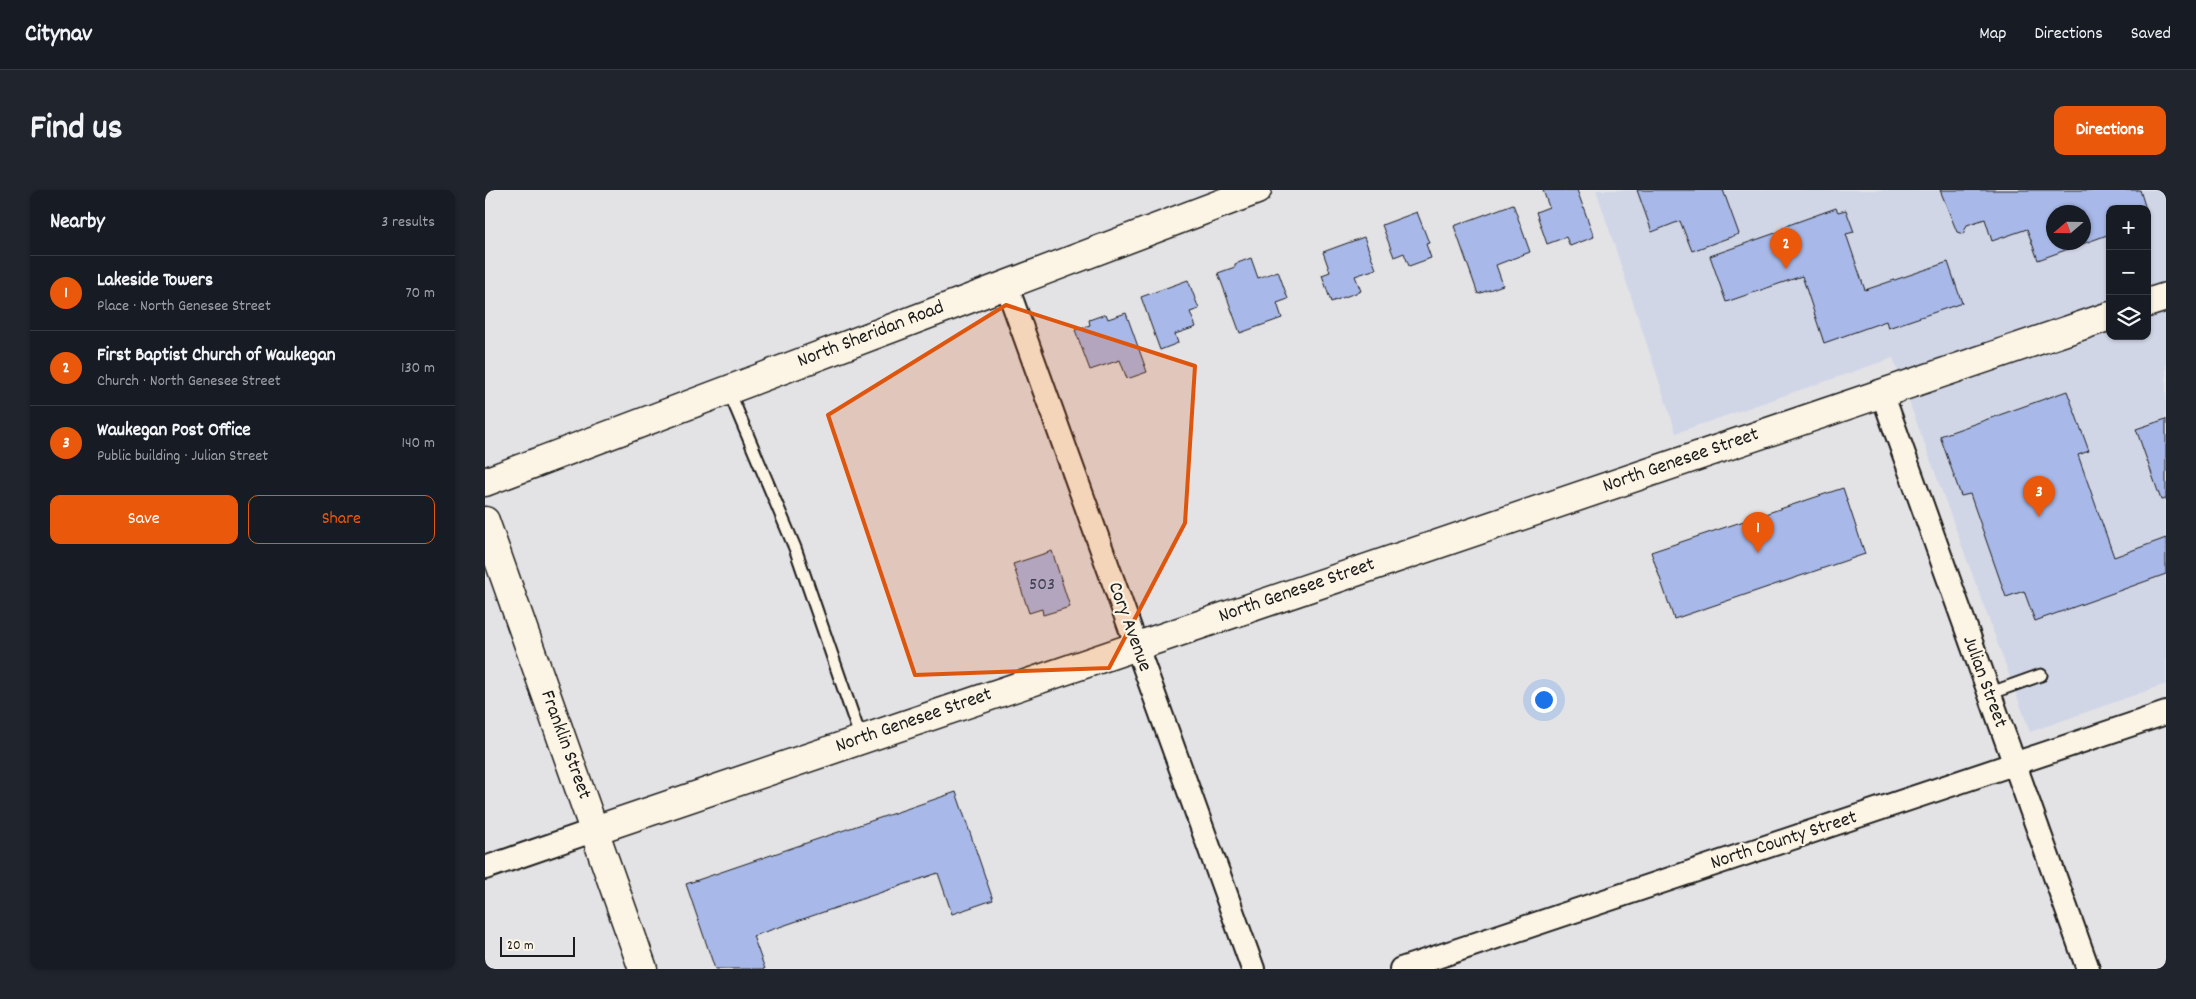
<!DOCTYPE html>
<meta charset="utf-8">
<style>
body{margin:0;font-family:Dekko,sans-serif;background:#20242c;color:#f1f3f6}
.controls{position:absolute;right:15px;top:15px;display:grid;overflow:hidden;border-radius:10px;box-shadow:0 1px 4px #0004}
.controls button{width:45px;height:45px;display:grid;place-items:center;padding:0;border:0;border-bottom:1px solid #363941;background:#171b24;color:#f1f3f6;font:25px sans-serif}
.compass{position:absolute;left:1561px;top:15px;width:45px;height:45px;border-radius:50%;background:#171b24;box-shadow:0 1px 4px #0004;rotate:250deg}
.scale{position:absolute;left:15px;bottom:12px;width:75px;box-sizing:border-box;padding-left:5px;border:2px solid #1c1c1c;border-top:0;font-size:14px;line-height:18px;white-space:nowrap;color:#1c1c1c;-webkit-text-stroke:4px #fcf5e5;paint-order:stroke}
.you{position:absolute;left:1058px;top:509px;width:18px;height:18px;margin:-12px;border:4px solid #fff;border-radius:50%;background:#1a73e8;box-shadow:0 0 0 8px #1a73e833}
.badge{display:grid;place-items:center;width:32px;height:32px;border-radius:50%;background:#ea580c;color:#fff;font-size:16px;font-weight:700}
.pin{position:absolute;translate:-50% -41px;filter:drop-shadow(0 1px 2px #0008)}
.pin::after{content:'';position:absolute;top:26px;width:18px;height:15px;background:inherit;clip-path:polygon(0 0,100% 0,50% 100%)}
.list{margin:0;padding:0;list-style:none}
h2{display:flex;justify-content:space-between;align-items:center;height:65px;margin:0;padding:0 20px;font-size:21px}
h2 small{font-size:16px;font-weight:400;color:#9ea1a6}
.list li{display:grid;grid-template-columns:32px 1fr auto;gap:15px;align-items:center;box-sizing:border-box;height:75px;padding:0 20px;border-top:1px solid #363941}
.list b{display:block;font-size:19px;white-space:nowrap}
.list p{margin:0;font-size:16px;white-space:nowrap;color:#9ea1a6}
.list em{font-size:16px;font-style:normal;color:#9ea1a6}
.actions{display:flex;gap:10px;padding:15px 20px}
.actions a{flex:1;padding:11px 0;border:1px solid #ea580c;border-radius:10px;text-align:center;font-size:18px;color:#ea580c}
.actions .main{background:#ea580c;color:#fff}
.icon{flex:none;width:28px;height:28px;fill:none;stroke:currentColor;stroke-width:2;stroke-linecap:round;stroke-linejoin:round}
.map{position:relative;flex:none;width:1681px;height:779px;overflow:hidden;border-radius:10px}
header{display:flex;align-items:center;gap:30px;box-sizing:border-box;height:70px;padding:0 25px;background:#171b24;border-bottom:1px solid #363941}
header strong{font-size:24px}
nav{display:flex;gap:28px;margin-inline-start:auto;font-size:18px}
.intro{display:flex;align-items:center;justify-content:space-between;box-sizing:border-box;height:120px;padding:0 30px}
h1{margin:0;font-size:35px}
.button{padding:12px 22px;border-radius:10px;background:#ea580c;color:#fff;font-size:18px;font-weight:700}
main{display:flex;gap:30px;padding:0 30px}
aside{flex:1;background:#171b24;border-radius:10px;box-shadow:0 1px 4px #0004}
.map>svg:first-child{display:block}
.built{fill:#d1d6e7;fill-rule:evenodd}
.building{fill:#a8b9e9;stroke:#1c1c1c;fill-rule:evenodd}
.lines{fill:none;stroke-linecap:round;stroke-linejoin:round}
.lane-casing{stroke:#1c1c1c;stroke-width:15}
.street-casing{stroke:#1c1c1c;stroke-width:26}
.secondary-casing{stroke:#1c1c1c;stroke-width:31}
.lane{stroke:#fcf5e5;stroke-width:11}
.street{stroke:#fcf5e5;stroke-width:22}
.secondary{stroke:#fcf5e5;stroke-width:28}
.marked{fill:#de560d;fill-opacity:0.2;stroke:#de560d;stroke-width:4;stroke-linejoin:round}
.labels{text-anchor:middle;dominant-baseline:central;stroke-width:4.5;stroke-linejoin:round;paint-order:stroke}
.number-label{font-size:18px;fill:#3f434f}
.street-label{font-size:20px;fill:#1c1c1c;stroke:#fcf5e5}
</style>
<header>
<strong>Citynav</strong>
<nav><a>Map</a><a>Directions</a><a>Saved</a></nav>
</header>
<div class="intro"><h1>Find us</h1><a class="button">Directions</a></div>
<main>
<aside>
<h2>Nearby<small>3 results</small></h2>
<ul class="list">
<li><span class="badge">1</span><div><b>Lakeside Towers</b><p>Place · North Genesee Street</p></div><em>70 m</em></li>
<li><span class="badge">2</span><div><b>First Baptist Church of Waukegan</b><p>Church · North Genesee Street</p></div><em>130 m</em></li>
<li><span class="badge">3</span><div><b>Waukegan Post Office</b><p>Public building · Julian Street</p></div><em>140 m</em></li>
</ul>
<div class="actions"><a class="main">Save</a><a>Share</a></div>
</aside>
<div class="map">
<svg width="1681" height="779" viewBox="0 0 1681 779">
<rect width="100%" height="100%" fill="#e3e3e6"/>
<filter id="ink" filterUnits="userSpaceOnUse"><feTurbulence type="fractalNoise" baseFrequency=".02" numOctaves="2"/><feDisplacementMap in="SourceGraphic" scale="10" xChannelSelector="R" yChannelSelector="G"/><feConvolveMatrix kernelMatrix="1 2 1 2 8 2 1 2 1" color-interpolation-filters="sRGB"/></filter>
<g filter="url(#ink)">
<path class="built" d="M1111,0h570v494l-136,48 -137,-374 -217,75zM1625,19h37v127h-37zM1568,22h30v30h-30z"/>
<g class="building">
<path d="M1058,0h34l17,47 -24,9 -4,-9 -19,7 -11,-32 13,-5z"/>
<path d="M1152,0h86l16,44 -47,17 -12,-30 -28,11z"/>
<path d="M1455,0h200l6,19h-36v25l-72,26 -11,-31 -35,12 -7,-22 -18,6 -4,9 -6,-2zM1568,22h30v30h-30z"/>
<path d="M1028,14l17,48 -34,13 7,20 -25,9 -24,-68z"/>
<path d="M1351,18l2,4 8,-2 8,22 -8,2 19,56 83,-28 14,41 -74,25 -2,-7 -62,22 -22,-67 -76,26 -16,-46 74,-26 -1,-3z"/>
<path d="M932,22l12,31 -3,1 5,14 -22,8 -5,-13 -10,4 -12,-32z"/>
<path d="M879,47l12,32 -21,7 6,15 -30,11 -9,-27 8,-3 -7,-20z"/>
<path d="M766,68l7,20 20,-7 10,28 -11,4 5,15 -42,15 -22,-60 17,-6v-3z"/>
<path d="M703,90l11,29 -9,3 6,15 -21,7 3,9 -18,7 -19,-53z"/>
<path d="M641,123l21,59 -20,7 -7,-19 -30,10 -15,-40 15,-5 -1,-5 17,-6 2,5z"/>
<path d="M1582,201l22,60 -11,4 36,102 52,-19v36l-131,47 -11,-30 -18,6 -36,-103 -9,2 -21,-60z"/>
<path d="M1681,229v80l-5,1 -25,-71z"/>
<path d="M1358,298l22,66 -191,65 -23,-67z"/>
<path d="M567,361l18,56 -27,8 -1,-6 -13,4 -16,-49z"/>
<path d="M471,602l37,108 -41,14 -14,-41 -185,63 12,33h-50l-29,-85z"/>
</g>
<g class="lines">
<defs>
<g id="lane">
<path d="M243,199l67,159 66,191"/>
<path d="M1503,504l53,-19"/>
</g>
<g id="street">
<path d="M521,94l247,685"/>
<path d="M1397,203l206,576"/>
<path d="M0,678l110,-38"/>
<path d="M916,779l765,-256"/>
</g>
<g id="secondary">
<path d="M1662,113l19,-6"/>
<path d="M0,292l772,-292"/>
<path d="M0,331l158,448"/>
<path d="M110,640l1515,-514"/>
</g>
</defs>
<use href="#lane" class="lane-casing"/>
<use href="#street" class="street-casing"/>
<use href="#secondary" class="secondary-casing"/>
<use href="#lane" class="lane"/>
<use href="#street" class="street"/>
<use href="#secondary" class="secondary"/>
</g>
</g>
<path class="marked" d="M521,115l189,61 -10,157 -76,145 -194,7 -87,-260z"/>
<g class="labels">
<g class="number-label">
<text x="557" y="395">503</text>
</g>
<g class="street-label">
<text transform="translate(386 145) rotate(-21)">North Sheridan Road</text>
<text transform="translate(1196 271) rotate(-19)">North Genesee Street</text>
<text transform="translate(812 401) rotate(-19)">North Genesee Street</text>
<text transform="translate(644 437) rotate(70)">Cory Avenue</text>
<text transform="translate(1499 492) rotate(70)">Julian Street</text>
<text transform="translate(429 531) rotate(-19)">North Genesee Street</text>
<text transform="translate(80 555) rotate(70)">Franklin Street</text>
<text transform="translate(1299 651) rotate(-18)">North County Street</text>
</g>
</g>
</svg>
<div class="controls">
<button>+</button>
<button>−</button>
<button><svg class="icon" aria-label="layers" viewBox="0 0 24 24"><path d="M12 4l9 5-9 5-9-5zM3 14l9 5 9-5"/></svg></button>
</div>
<svg class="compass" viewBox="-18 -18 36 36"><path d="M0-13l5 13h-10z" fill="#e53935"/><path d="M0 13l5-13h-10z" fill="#9ea1a6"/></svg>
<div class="scale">20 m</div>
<div class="you"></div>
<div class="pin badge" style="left:1273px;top:363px">1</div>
<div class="pin badge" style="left:1301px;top:79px">2</div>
<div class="pin badge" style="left:1554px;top:327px">3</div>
</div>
</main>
